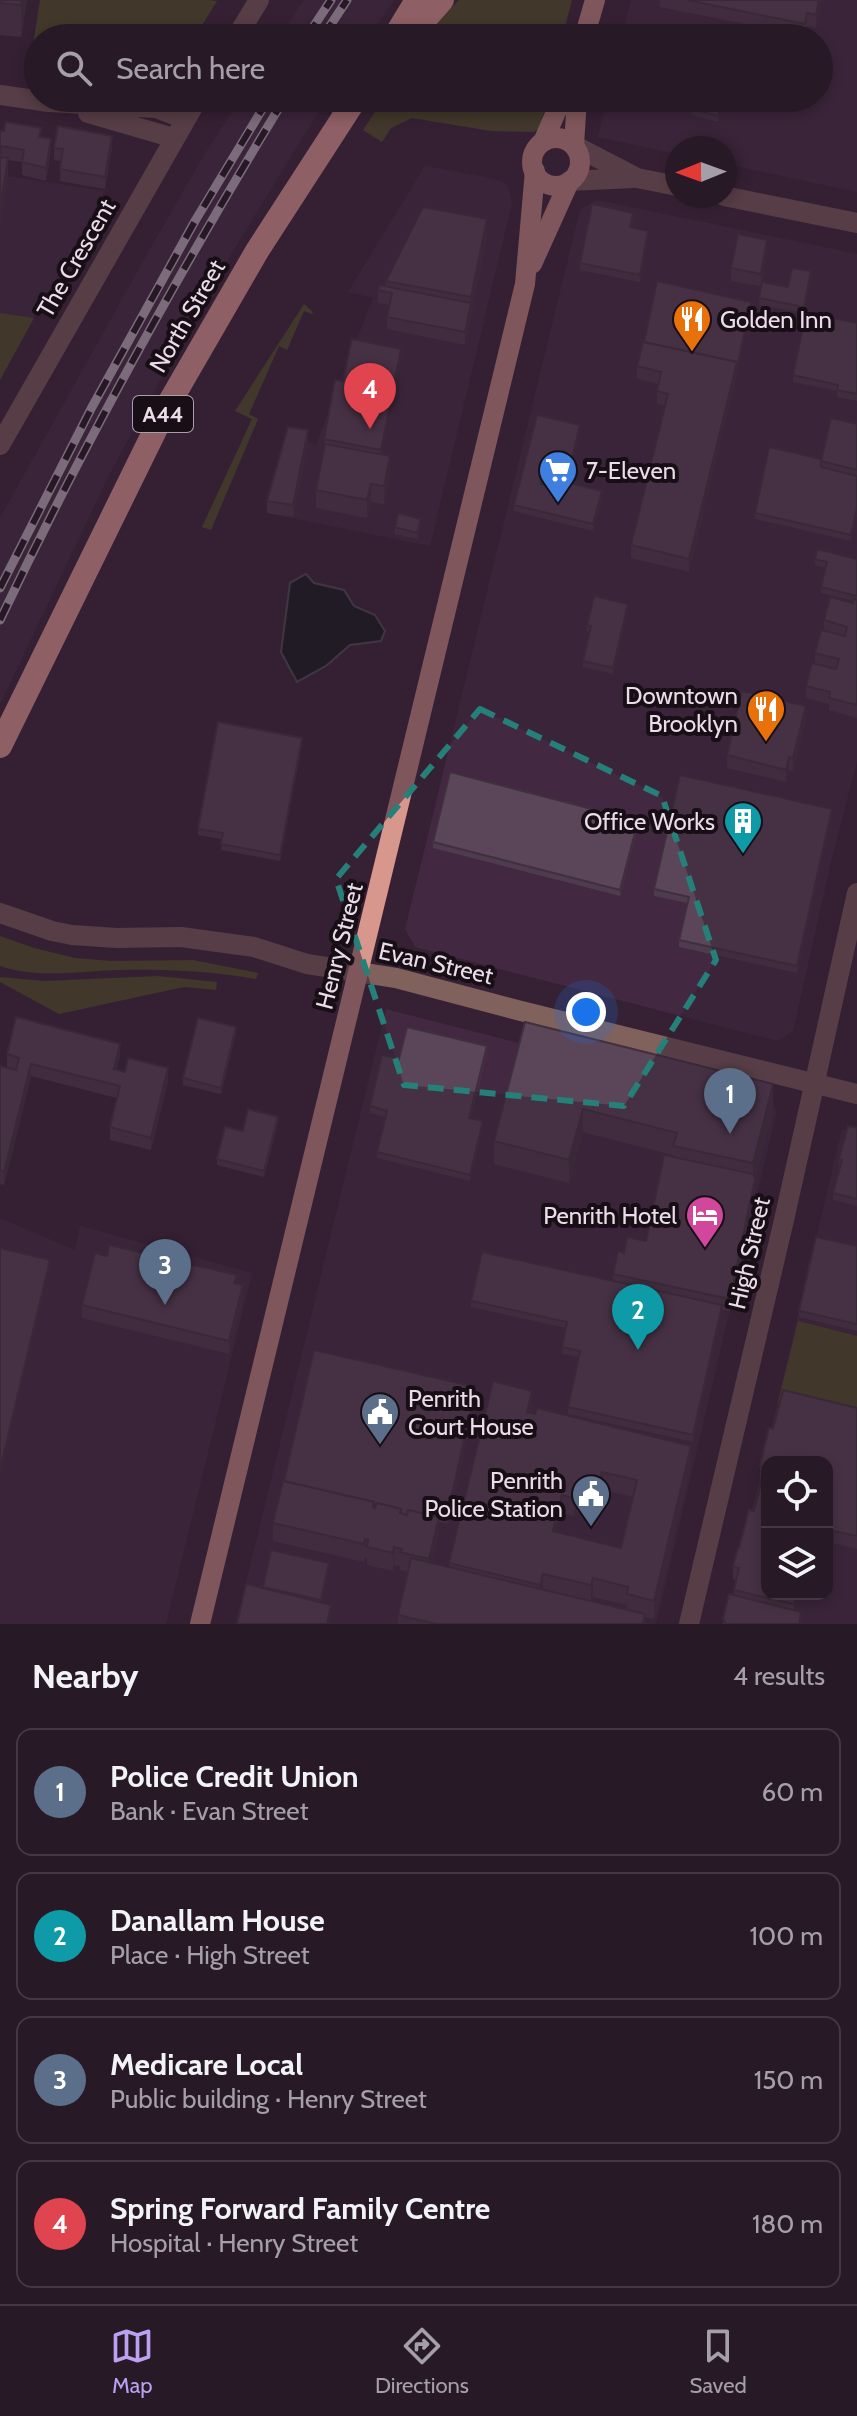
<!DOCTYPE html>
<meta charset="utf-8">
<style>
body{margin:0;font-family:Cabin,sans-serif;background:#30222e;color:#f1f3f6}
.controls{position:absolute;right:24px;bottom:24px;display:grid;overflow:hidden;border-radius:16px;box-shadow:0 4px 12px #0003}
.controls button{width:72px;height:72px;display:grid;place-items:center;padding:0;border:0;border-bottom:2px solid #443843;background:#281926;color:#f1f3f6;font:40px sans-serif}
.compass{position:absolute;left:665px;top:136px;width:72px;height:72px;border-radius:50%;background:#281926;box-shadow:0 4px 12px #0003;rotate:269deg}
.you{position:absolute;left:586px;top:1012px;width:28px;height:28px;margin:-20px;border:6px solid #fff;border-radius:50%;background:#1a73e8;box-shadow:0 0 0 12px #1a73e833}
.badge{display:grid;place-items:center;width:52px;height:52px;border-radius:50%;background:#bca0f2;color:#fff;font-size:26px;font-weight:700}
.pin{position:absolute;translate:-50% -66px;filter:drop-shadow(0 2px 4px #0008)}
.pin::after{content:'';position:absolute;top:42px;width:28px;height:24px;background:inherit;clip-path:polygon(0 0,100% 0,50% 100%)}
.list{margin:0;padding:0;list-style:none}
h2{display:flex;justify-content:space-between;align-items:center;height:104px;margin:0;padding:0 32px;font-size:34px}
h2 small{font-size:26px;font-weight:400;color:#a5a0a7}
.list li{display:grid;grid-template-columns:52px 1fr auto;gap:24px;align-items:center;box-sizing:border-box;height:128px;margin:0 16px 16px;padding:0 16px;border:2px solid #443843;border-radius:16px}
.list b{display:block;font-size:30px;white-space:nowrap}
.list p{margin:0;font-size:26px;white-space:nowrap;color:#a5a0a7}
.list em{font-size:26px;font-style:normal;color:#a5a0a7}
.icon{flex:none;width:44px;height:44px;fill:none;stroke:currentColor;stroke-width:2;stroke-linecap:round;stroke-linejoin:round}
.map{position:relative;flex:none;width:857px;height:1624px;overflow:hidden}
.search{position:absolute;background:#281926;box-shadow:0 4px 12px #0003;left:24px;right:24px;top:24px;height:88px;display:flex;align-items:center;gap:20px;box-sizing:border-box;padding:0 28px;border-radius:44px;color:#a5a0a7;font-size:30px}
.sheet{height:680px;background:#281926}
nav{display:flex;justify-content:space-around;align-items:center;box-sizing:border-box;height:112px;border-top:2px solid #443843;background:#281926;font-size:22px;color:#a5a0a7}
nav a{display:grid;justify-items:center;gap:4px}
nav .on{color:#bca0f2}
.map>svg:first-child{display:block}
.built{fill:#422840;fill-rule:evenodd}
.green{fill:#515221}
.water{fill:#091616;stroke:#4c5155;stroke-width:2}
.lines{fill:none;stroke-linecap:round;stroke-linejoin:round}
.minor{stroke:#80615c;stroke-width:20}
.major{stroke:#d8978d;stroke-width:20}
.highway{stroke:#fbaca1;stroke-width:24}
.rail-casing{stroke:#d3c5d2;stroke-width:9}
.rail{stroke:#170e16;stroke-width:6;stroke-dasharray:18;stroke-linecap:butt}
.wall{fill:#4e3b4d;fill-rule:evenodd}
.shaded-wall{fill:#40303e}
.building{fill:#5b4559;stroke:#40303e;stroke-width:2;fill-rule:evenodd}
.marked{fill:none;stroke:#25807a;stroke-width:6;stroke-dasharray:16 10;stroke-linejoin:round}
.labels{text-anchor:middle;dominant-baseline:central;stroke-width:8;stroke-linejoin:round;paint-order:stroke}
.shield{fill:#170e16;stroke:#ab9eaa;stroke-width:2}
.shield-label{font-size:22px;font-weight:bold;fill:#eadce9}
.street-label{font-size:24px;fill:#eadce9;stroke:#170e16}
.poi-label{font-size:24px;fill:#eadce9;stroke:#170e16;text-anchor:end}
</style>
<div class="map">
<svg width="857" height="1624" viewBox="0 0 857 1624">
<rect width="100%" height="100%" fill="#352133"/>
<g class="built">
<path d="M304,0h90l-27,38h-88z"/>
<path d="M631,0h226v192l-132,-28v-16h-48v6l-79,-17 9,-39h212v-60h-197z"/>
<path d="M241,98h86l-121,197 -97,180 -109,229v-186l150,-269 53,-92z"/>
<path d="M425,166l70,13 10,5 4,5 3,14 -82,343 -163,-33 16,-74 33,5 57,-146 -25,-6z"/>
<path d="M0,175l105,16 -71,127 -34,-5z"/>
<path d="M597,200l260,54v507l-26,101 -38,169 -16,10 -362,-94 -10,-18 175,-719z"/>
<path d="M386,1009l391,100 -121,515h-420z"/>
<path d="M842,1129l15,3v492h-132zM767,1462h60v132h-60z"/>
<path d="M0,1218l75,32 5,-24 172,47 -86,351h-166z"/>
</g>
<g class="green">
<path d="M40,0h169l8,1 -23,37h-156v28l-8,-1z"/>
<path d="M459,0h113l-10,38h-140z"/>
<path d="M370,98h178l-9,31 -5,3 -43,-1 -79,-13 -21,10 -9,14 -19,-12 14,-21 -10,-7z"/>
<path d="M304,304l9,8 -1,2 -8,-3 -17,39 -8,-4 -30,68 9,5 -47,111 -9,-3 50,-108 -17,-8z"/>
<path d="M0,313l34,5 -34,62z"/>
<path d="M0,936l34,12 41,10 37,3 81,-1 65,13 -2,6c-45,-8 -91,-10 -137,-9 -40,1 -81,9 -119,-4z"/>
<path d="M158,976l59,6 -1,8 -32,-3 -125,27 -59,-32v-5l44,4z"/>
<path d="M798,1321l59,15v85l-79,-19z"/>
</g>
<path class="water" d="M306,574l8,9 30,7 10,16 21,9 10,16 -4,10 -31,4 -24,21 -29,16 -16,-30 9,-69z"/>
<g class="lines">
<g class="minor">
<path d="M236,38l23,-38"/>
<path d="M0,95l49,7 107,6 29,11"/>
<path d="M88,113l86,25"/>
<path d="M575,146l62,32 40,8"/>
<path d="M569,181l64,-3"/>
<path d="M724,196l133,27"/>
<path d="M0,445l198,-347"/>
<path d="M0,913l52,18 20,4 45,3 64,-1 73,10 53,17 89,14 125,33 336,83"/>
<path d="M689,1624l95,-404 73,-327"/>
</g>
<g class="major">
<path d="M584,38l11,-38"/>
<circle cx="556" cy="162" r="24"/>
<path d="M543,142l19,-44"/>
<path d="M574,145l3,-47"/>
<path d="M532,264l37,-82"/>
<path d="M200,1624l325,-1340 10,-113"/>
</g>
<g class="highway">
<path d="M394,38l23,-38"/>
<path d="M408,38l34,-38"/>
<path d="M0,746l164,-334 93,-161 99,-153"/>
</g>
<defs>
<g id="rail">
<path d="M306,38l25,-38"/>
<path d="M322,38l25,-38"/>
<path d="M0,588l92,-181 103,-186 74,-123"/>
<path d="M0,620c85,-179 182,-353 285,-522"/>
</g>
</defs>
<use href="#rail" class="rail-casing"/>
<use href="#rail" class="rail"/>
</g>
<g class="wall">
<path d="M0,0h27l-6,37 -21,-2z"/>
<path d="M660,0h162l-6,28 -9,-2 -2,10 -145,-29z"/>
<path d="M724,98l-6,24 -26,-7v-6z"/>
<path d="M758,98h34l-2,8z"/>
<path d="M0,131l41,6 10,14 -5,30 -24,-6v-13l-14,-2v16l-8,51z"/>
<path d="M54,148h58l-7,41 -45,-8 1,-20 -7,-1z"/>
<path d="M633,219l-2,8 17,10 -8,45 -60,-12v-7z"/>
<path d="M487,237l-22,108 -78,-16v-12l2,-12 -11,-2v-13l8,-4v-5z"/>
<path d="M767,252l-5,30 26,5 23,-9 -7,35 -45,-8 2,-19 -30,-5v-13z"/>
<path d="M751,308l-14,66 -48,198 -58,-14v-13l34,-139 -8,-2v-13l1,-7 -21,-5v-13l7,-24z"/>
<path d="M857,323v78l-20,-4v-6l-44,-9v-7z"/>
<path d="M401,355l-20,100 9,19 -6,30 -13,-2 -4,16 -51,-10v-18l9,-45 -1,-6 19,-58z"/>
<path d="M537,415l43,17 -9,36 -24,-6 -5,22 60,13 -9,34 -79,-20v-6z"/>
<path d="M857,424v90l-6,27 -96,-22v-6l66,-54z"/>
<path d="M308,443l-15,74 -26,-4v-12z"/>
<path d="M421,525l-4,14 -22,-5v-7z"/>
<path d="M815,559h42v159l-28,-8v-6l-23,-6v-12l9,-22v-11l9,-23v-10l29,-17 1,-2 -33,-8v-6l5,-19 -11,-3z"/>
<path d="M628,610l-15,64 -30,-7v-6l7,-29 -3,-1v-6z"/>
<path d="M806,718l-13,53 -4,-1 -3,12 -59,-14v-13z"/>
<path d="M302,744l-22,117 -59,-11 1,-11 -24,-4v-6z"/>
<path d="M832,815l-35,158 -118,-26v-7l8,-37 -33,-7v-7z"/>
<path d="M638,827l-18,69 -187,-48v-6z"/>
<path d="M525,1022l248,86 -18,72v12l-25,119 -8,-1 -29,132 -125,-28v-7l11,-50 -17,-3 4,-26 -95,-21v-6l142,-20v-7l11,-21 22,-12 27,-84v-2l-90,-23 -14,51 -75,-19v-23z"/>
<path d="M236,1033l-15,61 -38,-9v-7z"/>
<path d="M487,1053l-16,65 12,9 -13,54 -93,-23v-6l8,-35 -15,-4v-7l29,-47z"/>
<path d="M7,1054l113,2 -4,14 52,11 -17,69 -41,-10v-13l7,-29 -86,-22 -27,109 -4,-1v-118l16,4 1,-1 -10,-2z"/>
<path d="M278,1123l-14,54 -47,-12v-6l26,-28z"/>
<path d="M857,1128v78l-24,-6v-7l7,-27h-1v-7z"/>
<path d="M857,1246v85l-58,-14v-6z"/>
<path d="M159,1269l-1,6 20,4 59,5 6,14 -14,56 -147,-36v-13z"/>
<path d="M476,1400l-28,124 -9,-2v13l-7,28 17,4v-4l83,-154 -1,4 160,51 -37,155 -9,-2v7h-247v-9l10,-43 -8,-2v-4l-6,-1 -1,6 -26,-6v-7l-2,-1 -1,5 -91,-21v-18zM602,1490l31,7 -12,51 -64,-16 5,-19 12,3 26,-16zM593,1597l34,8v5l-35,-8z"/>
<path d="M857,1408v141l-23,-6 -7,-81 -60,132h48l-1,5 -16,-3 -3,15 6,8 -1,5h-77v-5l11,-23 3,-16 -4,-1v-12l21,-56 8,-32 -2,-1v-12l13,-37z"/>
<path d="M271,1550l58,19 -7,33 9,15 -1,7h-93l26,-36z"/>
</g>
<g class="shaded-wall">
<path d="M22,0h5l-6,37v-32z"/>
<path d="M819,0h3l-6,28v-13z"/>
<path d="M723,98h1l-6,24v-6z"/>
<path d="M112,136v12l-7,41v-12z"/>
<path d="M51,139v12l-5,30v-13z"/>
<path d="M8,158v18l-8,51v-18z"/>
<path d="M487,219v18l-22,108v-13l6,-35z"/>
<path d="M648,231v6l-8,45v-7z"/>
<path d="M767,240v12l-6,34v-12z"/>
<path d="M811,271v7l-7,35v-6z"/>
<path d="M751,302v6l-14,66 -48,198v-13z"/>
<path d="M401,349v6l-20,102v-7z"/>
<path d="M580,425v7l-9,36v-6z"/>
<path d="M308,430v13l-15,74v-12z"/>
<path d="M390,456v18l-6,30v-18z"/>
<path d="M547,456v6l-6,28v-6z"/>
<path d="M371,484v18l-4,16v-18z"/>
<path d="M602,491v6l-9,34v-7z"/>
<path d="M857,508v6l-6,27v-6z"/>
<path d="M628,604v6l-15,64v-6z"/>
<path d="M806,706v12l-13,53v-13z"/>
<path d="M302,738v6l-22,117v-6z"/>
<path d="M789,757v13l-3,12v-12z"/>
<path d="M832,809v6l-35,158v-7z"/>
<path d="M638,821v6l-18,69v-6z"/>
<path d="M236,1027v6l-15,61v-6z"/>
<path d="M120,1044v12l-6,25v-12z"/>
<path d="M487,1046v7l-18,71v-6z"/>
<path d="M31,1064v12l-27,109v-13z"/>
<path d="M168,1068v13l-17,69v-12z"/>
<path d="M773,1084v24l-18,72v12l-25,119v-12l23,-112v-24z"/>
<path d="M583,1109v23l-14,51v-23z"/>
<path d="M278,1117v6l-14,54v-6z"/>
<path d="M483,1121v6l-13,54v-6z"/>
<path d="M159,1257v12l-4,17v-12z"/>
<path d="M50,1260v6l-50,209v-6z"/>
<path d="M243,1285v13l-14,56v-13z"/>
<path d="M722,1305v7l-29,130v-7z"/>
<path d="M476,1387v13l-28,124v-12z"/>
<path d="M532,1391v18l-5,21v-18z"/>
<path d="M691,1446v18l-37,155v-18z"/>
<path d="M602,1472v18l-2,10 -26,16v-18z"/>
<path d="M562,1495v18l-9,36v-18z"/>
<path d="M439,1517v18l-10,42v-18z"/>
<path d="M834,1531v12l-7,30v-13z"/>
<path d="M394,1547v18l-1,6v-18z"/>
<path d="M329,1563v6l-8,37v-6z"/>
<path d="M543,1574v18l-3,11v-18z"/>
<path d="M593,1578v19l-2,6v-18z"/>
<path d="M796,1594h2l-4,22v-12z"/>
<path d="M331,1605v12l-1,7h-3z"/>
</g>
<g class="building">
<path d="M0,0h22l-1,5 -21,-2z"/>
<path d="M687,0h132l-3,15 -9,-2 -2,11z"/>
<path d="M694,98h29l-5,18 -26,-7z"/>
<path d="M6,122l35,6 -2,9 12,2 -5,29 -24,-6 2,-12 -23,-4 -1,8v-23h4z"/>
<path d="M58,126l54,10 -7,41 -45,-8 3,-20 -9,-1z"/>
<path d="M0,157l8,1 -8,51z"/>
<path d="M592,204l41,9 -3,14 18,4 -8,44 -60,-12z"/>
<path d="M423,207l64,12 -16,78 -85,-16z"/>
<path d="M738,234l29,6 -6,34 -30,-6z"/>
<path d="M792,268l19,3 -7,36 -45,-9 3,-16 26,5z"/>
<path d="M657,281l94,21 -14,66v-6l-93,-20z"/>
<path d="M379,285l92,18 -6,29 -78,-15 5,-24 -14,-3z"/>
<path d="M806,313l51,10v71l-20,-4 1,-5 -45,-10z"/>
<path d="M352,339l49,10 -20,101 -57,-11 11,-59 8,1z"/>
<path d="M643,342l94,20 -48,197 -58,-14 37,-151 -11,-3 4,-19 -24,-6z"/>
<path d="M537,415l43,10 -9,37 -24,-6 -6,28 19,4 2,-7 40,10 -9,33 -79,-19z"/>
<path d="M831,418l26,6v46l-36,-9z"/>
<path d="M288,427l20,3 -15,75 -26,-4z"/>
<path d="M325,444l65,12 -6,30 -13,-2 -4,16 -51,-10z"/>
<path d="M769,447l52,12v8l36,9v32l-6,27 -96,-22z"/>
<path d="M398,513l23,6 -4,14 -22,-6z"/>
<path d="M817,549l40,10v37l-36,-9 6,-25 -12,-3z"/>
<path d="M594,596l34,8 -15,64 -30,-7 8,-35 -4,-1z"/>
<path d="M830,597l23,6 1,-4 3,1v105l-28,-7 1,-6 -24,-6 6,-23 24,6 3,-10 -24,-6 6,-23 24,6 1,-5 1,-4 -23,-7z"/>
<path d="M742,691l64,15 -13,52 -4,-1 -3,13 -59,-15z"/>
<path d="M218,722l84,16 -22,117 -59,-11 2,-11 -25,-4z"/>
<path d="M450,772l188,49 -18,69 -187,-48z"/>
<path d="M680,775l152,34 -35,157 -118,-26 10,-43 -35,-8z"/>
<path d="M16,1017l104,27 -6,25 11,3 3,-14 40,10 -17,70 -41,-11 10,-41 -89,-22 -27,108 -4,-1v-105l16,4 3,-12 -12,-4z"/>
<path d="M198,1018l38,9 -15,61 -38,-10z"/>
<path d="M525,1022l248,62 -20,79 -80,-17 4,-13 -94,-24 -14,51 -75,-19z"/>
<path d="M407,1027l80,19 -18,72 14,3 -13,54 -93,-23 10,-41 -17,-5 12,-51 17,4z"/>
<path d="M248,1109l30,8 -14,54 -47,-12 8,-32 18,4z"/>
<path d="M848,1126l9,2v71l-24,-6 9,-33 -3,-1z"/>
<path d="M664,1155l89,19 2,5 -25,120 -117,-25 5,-23 6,2 3,-16 19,4z"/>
<path d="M816,1237l41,9v78l-58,-13z"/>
<path d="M109,1245l50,12 -4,17 23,5 11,-15 48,11 -3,8 9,2 -14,56 -147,-36 13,-52 12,3z"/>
<path d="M0,1248l50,12 -50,209z"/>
<path d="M482,1252l240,53 -29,130 -125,-28 12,-56 -18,-4 5,-25 -96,-21z"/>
<path d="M314,1350l162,37 -28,125 -22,-5 -1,7 -17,-4 -1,5 -6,-1v-5l-24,-6 -2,5 -1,-1v-5l-90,-21z"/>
<path d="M493,1381l39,10 -5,21 8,2 2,-6 154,38 -37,155 -27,-7 1,-7 -35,-9 -2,7 -48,-11 -3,11 -91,-22zM602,1472l35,8 -16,68 -68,-17 9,-36 12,3 26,-16z"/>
<path d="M783,1390l74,18v128l-23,-5 -7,29v-98h-60v132h29l-2,10 -60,-14 5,-22 -6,-1 5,-19h1l10,-38 5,1 11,-44 -5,-1 9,-38 4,1z"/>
<path d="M283,1481l91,21 -1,5 2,1 2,-5 24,6 -1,4 7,2 1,-5 31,7 -10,42 -29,-7 2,-3 -8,-2 -1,6 -26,-6 1,-7 -3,-1 -1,5 -91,-21z"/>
<path d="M271,1550l58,13 -8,37 -58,-13z"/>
<path d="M411,1558l234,56 -2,10h-207l-38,-9z"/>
<path d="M246,1584l85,21 -4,19h-90z"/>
<path d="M729,1594l72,18 -2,12h-73l-3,-5z"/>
</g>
<path d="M0 0H857V1624H0ZM480,709l182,87 54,164 -92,146 -220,-21 -68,-206z" fill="#352133" fill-opacity=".55" fill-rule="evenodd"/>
<path class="marked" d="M480,709l182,87 54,164 -92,146 -220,-21 -68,-206z"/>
<defs>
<symbol id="restaurant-pin" viewBox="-11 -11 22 30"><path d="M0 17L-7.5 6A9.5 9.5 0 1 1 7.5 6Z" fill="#e8710a" stroke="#170e16"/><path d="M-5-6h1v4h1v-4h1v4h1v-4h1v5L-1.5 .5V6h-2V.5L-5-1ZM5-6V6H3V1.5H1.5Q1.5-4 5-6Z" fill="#fff"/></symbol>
<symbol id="supermarket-pin" viewBox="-11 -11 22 30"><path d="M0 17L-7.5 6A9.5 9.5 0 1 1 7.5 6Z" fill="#3f7fe0" stroke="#170e16"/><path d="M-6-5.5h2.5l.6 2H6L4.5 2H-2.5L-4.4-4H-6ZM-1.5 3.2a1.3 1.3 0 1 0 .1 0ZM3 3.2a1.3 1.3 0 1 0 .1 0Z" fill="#fff"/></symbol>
<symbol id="building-pin" viewBox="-11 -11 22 30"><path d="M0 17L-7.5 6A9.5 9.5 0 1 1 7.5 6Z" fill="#0f9aa8" stroke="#170e16"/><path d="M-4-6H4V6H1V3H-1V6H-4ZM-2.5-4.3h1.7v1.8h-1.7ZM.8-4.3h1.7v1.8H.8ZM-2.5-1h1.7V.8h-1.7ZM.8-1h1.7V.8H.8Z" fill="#fff"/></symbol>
<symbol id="hotel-pin" viewBox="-11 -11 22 30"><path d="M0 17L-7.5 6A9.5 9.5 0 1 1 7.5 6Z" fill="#d1479c" stroke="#170e16"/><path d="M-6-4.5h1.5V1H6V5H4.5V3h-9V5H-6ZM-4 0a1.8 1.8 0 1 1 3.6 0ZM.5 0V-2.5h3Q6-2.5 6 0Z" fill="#fff"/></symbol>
<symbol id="civic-pin" viewBox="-11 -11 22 30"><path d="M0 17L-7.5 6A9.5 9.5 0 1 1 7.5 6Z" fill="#5c6f8a" stroke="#170e16"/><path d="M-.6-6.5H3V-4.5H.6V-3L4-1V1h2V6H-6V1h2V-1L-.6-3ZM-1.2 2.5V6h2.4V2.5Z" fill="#fff"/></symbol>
</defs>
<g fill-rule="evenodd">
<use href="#restaurant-pin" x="670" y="297" width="44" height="60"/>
<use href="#supermarket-pin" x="536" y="448" width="44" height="60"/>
<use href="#restaurant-pin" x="744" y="687" width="44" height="60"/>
<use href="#building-pin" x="721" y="799" width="44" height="60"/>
<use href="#hotel-pin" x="683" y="1193" width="44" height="60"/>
<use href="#civic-pin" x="358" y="1390" width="44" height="60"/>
<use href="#civic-pin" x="569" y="1472" width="44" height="60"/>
</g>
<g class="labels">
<rect class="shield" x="133" y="396" width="60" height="36" rx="6"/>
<g class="shield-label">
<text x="163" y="414">A44</text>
</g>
<g class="street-label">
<text transform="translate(76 258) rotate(-60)">The Crescent</text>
<text transform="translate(187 316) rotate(-60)">North Street</text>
<text transform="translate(339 946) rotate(-76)">Henry Street</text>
<text transform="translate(436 963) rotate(13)">Evan Street</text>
<text transform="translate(749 1253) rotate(-77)">High Street</text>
</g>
<g class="poi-label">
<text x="720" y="319" text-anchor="start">Golden Inn</text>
<text x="586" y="470" text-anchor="start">7-Eleven</text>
<text x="738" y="695">Downtown<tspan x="738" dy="28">Brooklyn</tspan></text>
<text x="715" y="821">Office Works</text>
<text x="677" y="1215">Penrith Hotel</text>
<text x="408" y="1398" text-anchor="start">Penrith<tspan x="408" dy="28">Court House</tspan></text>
<text x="563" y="1480">Penrith<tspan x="563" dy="28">Police Station</tspan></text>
</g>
</g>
</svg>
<div class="controls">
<button><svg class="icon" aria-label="locate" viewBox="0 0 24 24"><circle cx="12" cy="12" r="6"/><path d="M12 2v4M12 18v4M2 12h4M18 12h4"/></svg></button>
<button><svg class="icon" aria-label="layers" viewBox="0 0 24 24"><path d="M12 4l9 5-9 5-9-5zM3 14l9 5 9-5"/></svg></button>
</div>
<svg class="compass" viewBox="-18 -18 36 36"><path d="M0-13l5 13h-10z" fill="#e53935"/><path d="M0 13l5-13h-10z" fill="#a5a0a7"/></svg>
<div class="you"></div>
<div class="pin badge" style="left:730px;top:1134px;background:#5c6f8a">1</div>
<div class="pin badge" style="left:638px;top:1350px;background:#0f9aa8">2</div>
<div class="pin badge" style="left:165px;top:1305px;background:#5c6f8a">3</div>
<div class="pin badge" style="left:370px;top:429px;background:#e0444e">4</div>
<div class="search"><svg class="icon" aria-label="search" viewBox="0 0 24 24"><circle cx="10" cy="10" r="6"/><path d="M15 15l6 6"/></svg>Search here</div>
</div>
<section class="sheet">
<h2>Nearby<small>4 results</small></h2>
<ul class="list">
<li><span class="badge" style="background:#5c6f8a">1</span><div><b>Police Credit Union</b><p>Bank · Evan Street</p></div><em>60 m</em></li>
<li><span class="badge" style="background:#0f9aa8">2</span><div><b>Danallam House</b><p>Place · High Street</p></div><em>100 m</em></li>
<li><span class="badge" style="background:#5c6f8a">3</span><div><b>Medicare Local</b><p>Public building · Henry Street</p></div><em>150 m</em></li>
<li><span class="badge" style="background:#e0444e">4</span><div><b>Spring Forward Family Centre</b><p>Hospital · Henry Street</p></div><em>180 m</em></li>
</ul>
</section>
<nav>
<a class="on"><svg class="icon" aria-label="map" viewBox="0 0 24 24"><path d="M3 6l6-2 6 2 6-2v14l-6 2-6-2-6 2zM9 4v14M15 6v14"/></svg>Map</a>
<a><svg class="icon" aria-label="directions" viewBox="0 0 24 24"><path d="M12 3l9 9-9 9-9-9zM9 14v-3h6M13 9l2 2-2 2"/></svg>Directions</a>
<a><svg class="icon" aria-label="saved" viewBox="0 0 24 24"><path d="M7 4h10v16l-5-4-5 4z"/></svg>Saved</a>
</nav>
